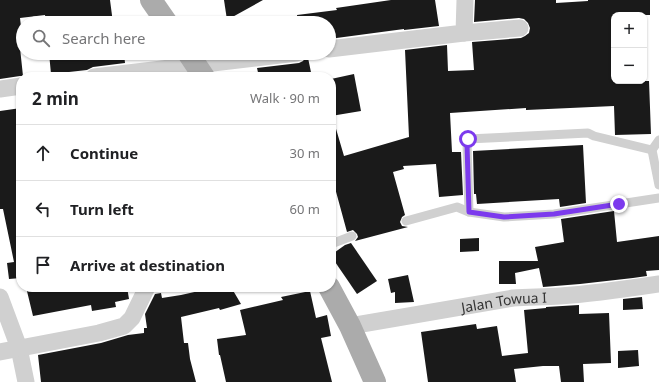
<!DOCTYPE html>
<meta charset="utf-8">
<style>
body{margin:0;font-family:"Noto Sans",sans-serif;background:#f6f6f6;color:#202124}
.controls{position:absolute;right:12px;top:12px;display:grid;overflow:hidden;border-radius:8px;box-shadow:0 1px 3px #0004}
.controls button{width:36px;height:36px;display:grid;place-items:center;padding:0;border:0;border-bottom:1px solid #e0e0e0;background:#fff;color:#202124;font:20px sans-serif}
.stop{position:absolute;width:12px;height:12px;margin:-9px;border:3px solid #7c3aed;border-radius:50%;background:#fff}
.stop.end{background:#7c3aed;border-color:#fff;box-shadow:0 1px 4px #0008}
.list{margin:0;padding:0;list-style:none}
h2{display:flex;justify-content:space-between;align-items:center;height:52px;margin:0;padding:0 16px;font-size:17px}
h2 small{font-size:13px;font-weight:400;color:#757577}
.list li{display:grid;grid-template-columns:26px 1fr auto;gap:12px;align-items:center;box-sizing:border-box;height:56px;padding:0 16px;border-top:1px solid #e0e0e0}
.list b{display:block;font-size:15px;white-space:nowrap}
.list em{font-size:13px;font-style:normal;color:#757577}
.icon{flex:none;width:22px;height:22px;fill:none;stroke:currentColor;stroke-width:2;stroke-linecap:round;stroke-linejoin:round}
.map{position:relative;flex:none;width:659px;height:382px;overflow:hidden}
.search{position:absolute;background:#fff;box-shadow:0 1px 3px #0004;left:16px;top:16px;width:320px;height:44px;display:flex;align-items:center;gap:10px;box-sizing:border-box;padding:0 14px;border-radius:22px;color:#757577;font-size:15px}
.panel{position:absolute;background:#fff;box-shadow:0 1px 3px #0004;left:16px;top:72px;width:320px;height:220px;border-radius:16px}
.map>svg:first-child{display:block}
.building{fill:#1a1a1a}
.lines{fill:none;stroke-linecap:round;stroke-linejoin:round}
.service{stroke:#d0d0d0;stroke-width:9}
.minor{stroke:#d0d0d0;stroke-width:17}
.primary{stroke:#ababab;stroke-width:22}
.route{stroke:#7c3aed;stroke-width:5}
.labels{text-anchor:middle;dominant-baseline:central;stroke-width:4;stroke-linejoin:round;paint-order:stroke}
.street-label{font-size:14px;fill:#333;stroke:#fff}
</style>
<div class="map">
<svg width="659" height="382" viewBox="0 0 659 382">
<rect width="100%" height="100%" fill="#fff"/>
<g class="building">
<path d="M0,0h110l3,23h-67l-1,-8 -25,3 3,26v4h-3l3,28h-3l-20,3z"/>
<path d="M224,0h39l-36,20z"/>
<path d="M391,0h44l4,26 -35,4v-1l-75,10v-16h-31l-1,-8 40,-5 -1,-2z"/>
<path d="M475,0h81v3l32,-2v-1h62v15h-36v66h35l2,53 -36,1 -1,-29 -88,4v-2l-76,5 2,39h9l2,43 -24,2 -3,-33 -33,2 1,3 -11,3 12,43 -3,2 -2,5 2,4 6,1 -53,14 3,-4 -1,-3 -4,-4 -6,2 -12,-44 -4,1v-66l3,-1 10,34 65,-19 -4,-87 42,-5 1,26 26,-1 -2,-28 49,-4 4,-2 4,-3 1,-5 -2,-5 -4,-4 -5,-1 -45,4z"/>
<path d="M49,53h75l1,10 -32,4 -6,3 -36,4z"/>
<path d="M307,53l5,24h-53l-2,-9 42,-5 4,-2 3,-4z"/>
<path d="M354,74l7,37 -30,5v-37z"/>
<path d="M21,108v170l-12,1 -2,-16 7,-1 -11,-53h-3v-98z"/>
<path d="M583,145l3,58 -26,4 -1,-8 -82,5 -1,-10h-2l-1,-43z"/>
<path d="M614,211l3,31 42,-6v34l-13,1 1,5 -14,2 -53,6 -37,3 -4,-19 -24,5 1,11h-17v-23h39l-3,-14 29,-5 -3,-23z"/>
<path d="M479,238v13l-19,1v-13z"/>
<path d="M351,243l26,38 -20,13 -26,-38v-1l14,-10z"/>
<path d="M408,275l6,27 -19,1v-11l-4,1 -3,-14z"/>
<path d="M26,287h101l2,12 -14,3 1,5 -24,4 -1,-6 -58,11z"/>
<path d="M207,287h24l10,17 -21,6 -1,-2 -38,9 3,26h4l2,16 6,23h-155l-3,-27 63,-12 27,-8 16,-2v-5h3l-2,-14 10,-20 6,-1 1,5 19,-3 27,-6z"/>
<path d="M310,291l6,27 11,-3 4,21 -10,2 11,44h-106l-6,-27h-1l-2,-16 29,-4 -6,-25 43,-10 -2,-3z"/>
<path d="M642,297l1,12 -20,1v-11z"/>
<path d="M579,305v9l30,-1 2,50 -28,1 1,18h-23l-2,-16h-16l-29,3 2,13h-88l-7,-50 55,-8 1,5 20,-3 5,30 26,-3 -4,-43 22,-2v-1z"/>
<path d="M638,350l1,16 -21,2v-17z"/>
</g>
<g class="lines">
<g class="service">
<path d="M659,140l-7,10 7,35"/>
<path d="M469,212l-2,-68 1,-5 120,-6 6,3 58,14"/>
<path d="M406,221l51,-14 12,5 35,5 50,-3 105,-16"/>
<path d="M331,244l21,-8"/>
</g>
<g class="minor">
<path d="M464,33l56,-5"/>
<path d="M329,49l135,-16 1,-33"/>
<path d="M94,77l203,-24"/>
<path d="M0,89l21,-3"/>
<path d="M0,297l19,51 7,34"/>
<path id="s1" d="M350,326l163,-28c16,-1 31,-1 47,-2 33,-2 66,-7 99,-12"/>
<path d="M0,352l99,-19 25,-7 8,-8 15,-31"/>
</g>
<g class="primary">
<path d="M151,0l16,23"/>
<path d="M188,53l16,24"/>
<path d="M329,287l21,39 25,56"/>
</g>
</g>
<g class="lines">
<path class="route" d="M468,139l-1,5 2,68 35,5 50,-3 65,-10"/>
</g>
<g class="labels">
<g class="street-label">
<text stroke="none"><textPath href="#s1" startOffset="156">Jalan Towua I</textPath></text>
</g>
</g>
</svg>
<div class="controls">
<button>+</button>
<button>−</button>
</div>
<div class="stop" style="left:468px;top:139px"></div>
<div class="stop end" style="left:619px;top:204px"></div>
<div class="search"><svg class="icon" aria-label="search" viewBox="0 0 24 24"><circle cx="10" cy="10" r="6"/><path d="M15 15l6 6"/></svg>Search here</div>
<section class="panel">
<h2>2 min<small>Walk · 90 m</small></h2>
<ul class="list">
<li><svg class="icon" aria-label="ahead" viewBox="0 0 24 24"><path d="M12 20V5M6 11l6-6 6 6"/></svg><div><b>Continue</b></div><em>30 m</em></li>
<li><svg class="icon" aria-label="left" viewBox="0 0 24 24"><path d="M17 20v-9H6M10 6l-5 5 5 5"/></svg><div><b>Turn left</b></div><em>60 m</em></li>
<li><svg class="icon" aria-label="arrive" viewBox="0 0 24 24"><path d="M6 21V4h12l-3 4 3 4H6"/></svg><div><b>Arrive at destination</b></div></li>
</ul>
</section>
</div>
